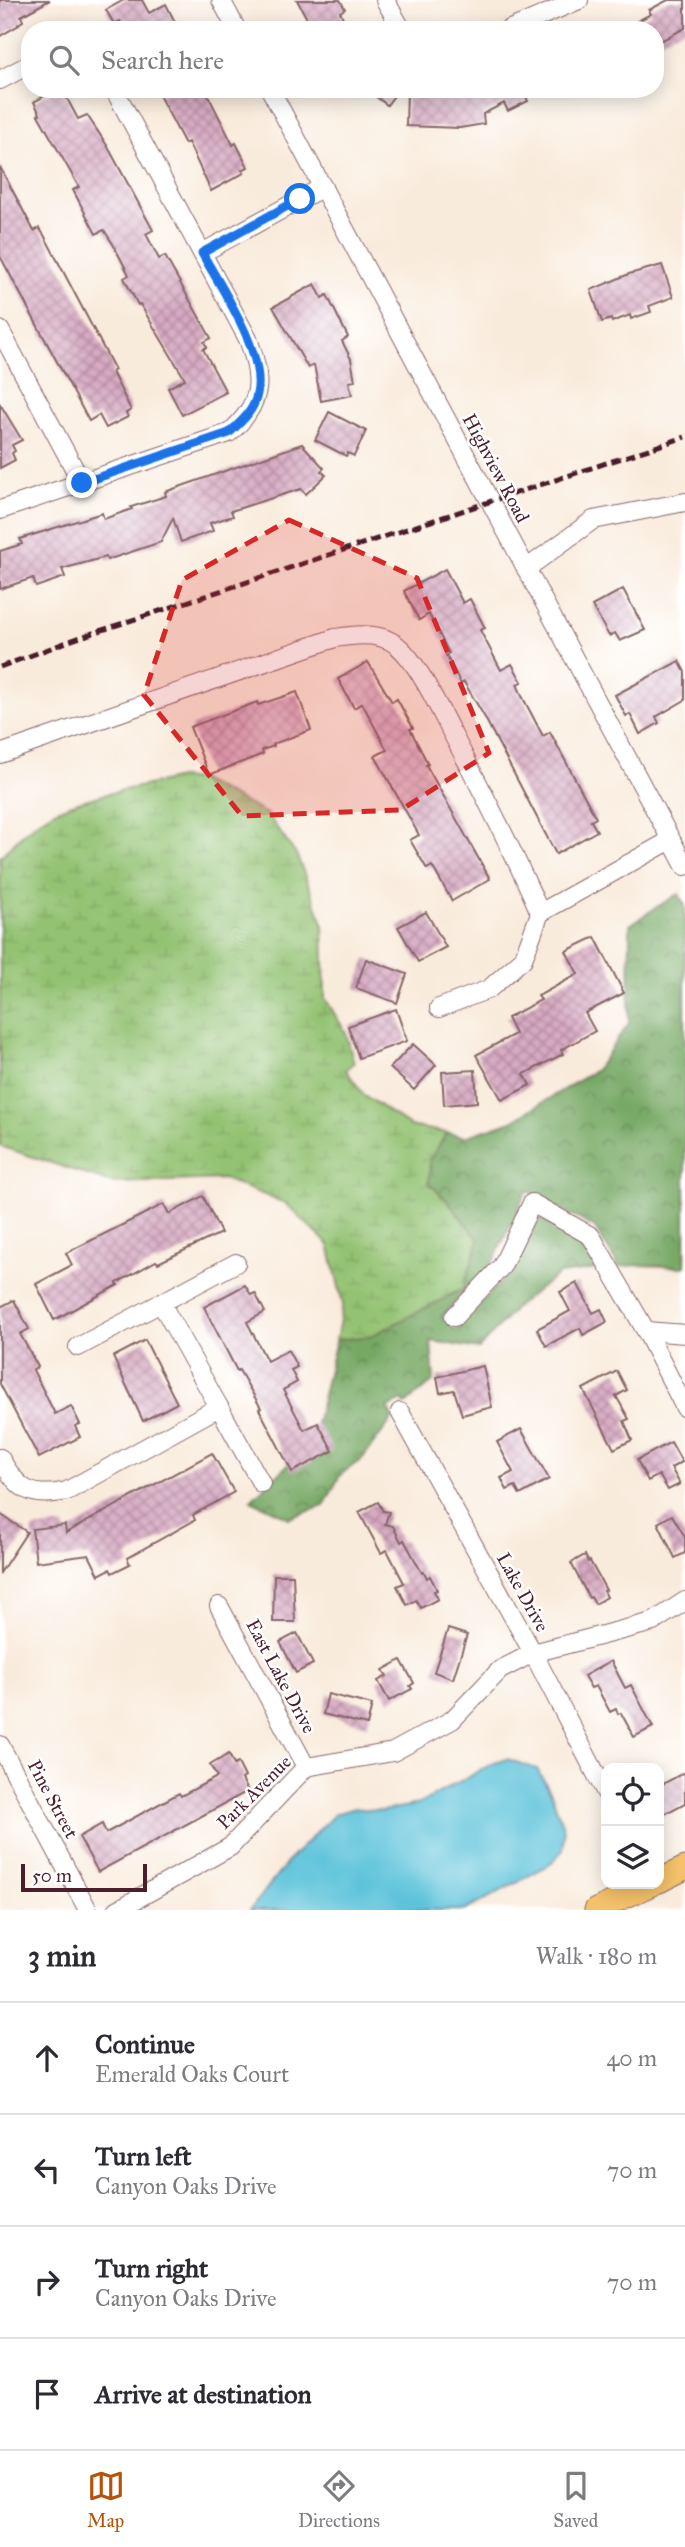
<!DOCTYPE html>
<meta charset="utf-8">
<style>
body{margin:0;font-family:"IM FELL Great Primer",serif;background:#f7f7f7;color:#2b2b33}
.controls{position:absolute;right:21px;bottom:21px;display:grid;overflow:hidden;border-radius:14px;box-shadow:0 4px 18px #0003}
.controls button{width:63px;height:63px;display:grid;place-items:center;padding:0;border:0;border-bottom:2px solid #e1e1e2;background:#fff;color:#2b2b33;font:35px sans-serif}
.scale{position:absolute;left:21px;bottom:18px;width:126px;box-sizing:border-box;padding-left:7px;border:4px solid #4a1f2b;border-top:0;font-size:19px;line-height:24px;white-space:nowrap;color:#4a1f2b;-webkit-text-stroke:5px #fff;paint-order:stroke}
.stop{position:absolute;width:21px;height:21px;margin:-16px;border:5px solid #1a73e8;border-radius:50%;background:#fff}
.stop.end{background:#1a73e8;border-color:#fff;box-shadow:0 2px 7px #0008}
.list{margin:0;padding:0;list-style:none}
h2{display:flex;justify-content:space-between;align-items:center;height:91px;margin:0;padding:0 28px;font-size:30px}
h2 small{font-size:23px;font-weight:400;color:#7c7c81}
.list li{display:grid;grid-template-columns:46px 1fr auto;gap:21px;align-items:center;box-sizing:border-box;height:112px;padding:0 28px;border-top:2px solid #e1e1e2}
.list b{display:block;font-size:26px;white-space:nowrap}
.list p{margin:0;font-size:23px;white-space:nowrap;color:#7c7c81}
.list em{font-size:23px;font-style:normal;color:#7c7c81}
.icon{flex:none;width:38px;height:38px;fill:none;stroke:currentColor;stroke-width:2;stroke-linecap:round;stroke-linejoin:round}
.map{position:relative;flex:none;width:685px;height:1910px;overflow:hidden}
.search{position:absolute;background:#fff;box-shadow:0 4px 18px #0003;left:21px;right:21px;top:21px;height:77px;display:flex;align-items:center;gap:18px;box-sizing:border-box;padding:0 24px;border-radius:28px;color:#7c7c81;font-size:26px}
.sheet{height:539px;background:#fff}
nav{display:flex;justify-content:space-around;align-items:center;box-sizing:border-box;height:98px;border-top:2px solid #e1e1e2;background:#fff;font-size:19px;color:#7c7c81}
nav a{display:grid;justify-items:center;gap:4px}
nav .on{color:#b45309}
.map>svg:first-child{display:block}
.forest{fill:url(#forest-crowns);stroke:#606448;stroke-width:2}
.wetland{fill:url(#wetland-marsh);stroke:#6e704e;stroke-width:2}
.water{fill:#5dc3da;stroke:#547182;stroke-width:2}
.building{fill:url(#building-cross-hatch)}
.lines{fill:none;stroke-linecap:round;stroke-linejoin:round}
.minor-casing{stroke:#876669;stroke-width:20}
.major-casing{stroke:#876669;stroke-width:25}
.minor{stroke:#fff;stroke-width:18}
.major{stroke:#f5c16b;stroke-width:23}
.rail{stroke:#4a1f2b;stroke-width:5;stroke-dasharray:10 5;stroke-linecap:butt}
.route{stroke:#1a73e8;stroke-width:9}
.marked{fill:#d62828;fill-opacity:0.2;stroke:#d62828;stroke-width:5;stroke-dasharray:14 9;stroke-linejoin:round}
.labels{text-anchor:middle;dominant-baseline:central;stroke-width:5;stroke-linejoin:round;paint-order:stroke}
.street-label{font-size:19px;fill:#4a1f2b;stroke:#fff}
</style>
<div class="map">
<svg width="685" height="1910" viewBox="0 0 685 1910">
<defs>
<pattern id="forest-crowns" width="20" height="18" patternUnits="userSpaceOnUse" patternTransform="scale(1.75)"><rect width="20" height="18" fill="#76a864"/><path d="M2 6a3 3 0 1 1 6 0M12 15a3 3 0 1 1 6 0" fill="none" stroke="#638853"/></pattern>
<pattern id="wetland-marsh" width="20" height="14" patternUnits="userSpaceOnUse" patternTransform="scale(1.75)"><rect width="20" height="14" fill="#93c272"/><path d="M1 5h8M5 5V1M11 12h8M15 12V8" fill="none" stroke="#80a663"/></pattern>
<pattern id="building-cross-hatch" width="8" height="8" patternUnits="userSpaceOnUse" patternTransform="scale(1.75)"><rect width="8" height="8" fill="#d7aac2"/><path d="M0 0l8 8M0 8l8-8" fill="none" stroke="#b08a9e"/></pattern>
</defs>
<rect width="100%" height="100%" fill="#fff"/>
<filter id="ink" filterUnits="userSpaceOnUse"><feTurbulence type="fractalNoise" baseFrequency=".0143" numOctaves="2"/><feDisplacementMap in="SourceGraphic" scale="14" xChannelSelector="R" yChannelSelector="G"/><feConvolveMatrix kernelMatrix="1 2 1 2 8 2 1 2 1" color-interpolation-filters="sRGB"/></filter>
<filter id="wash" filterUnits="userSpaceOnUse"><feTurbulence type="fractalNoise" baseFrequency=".00686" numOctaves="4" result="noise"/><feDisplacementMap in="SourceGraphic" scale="28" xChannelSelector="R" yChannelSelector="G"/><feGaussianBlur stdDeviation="1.57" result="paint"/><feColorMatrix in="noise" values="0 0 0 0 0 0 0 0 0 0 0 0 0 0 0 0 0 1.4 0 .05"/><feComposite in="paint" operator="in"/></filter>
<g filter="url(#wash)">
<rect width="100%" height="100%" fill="#f9ebdb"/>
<path class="forest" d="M679,894l6,12v361l-47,-2 -19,2 -24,-39 -68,-38 -33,70 -52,57 13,13 54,-57 27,-57 49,27 15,26 -41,5 -41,31 -39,44 -48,-8 3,40 -29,23 -3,-4 -14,8 5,10 -31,41 -22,16 -16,31 -35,12 -38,-18 48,-46 16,-26 21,-88 35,-4 107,-96 -29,-37 -20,-20 1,-24 17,-26 18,4 47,-16 85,-52 32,-46 1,-98 25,-17z"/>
<path class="wetland" d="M179,778l21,2 67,34 30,42 26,67 2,75 21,35 8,30 -8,7 18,25 46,31 37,7 -17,26 -1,24 20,20 30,37 -16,49 -92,47 -35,4 7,-36 -14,-59 -44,-42 -61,-24 -112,4 -112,-37v-289c16,-16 29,-31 49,-43 29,-17 94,-27 130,-36z"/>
<path class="water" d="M507,1759l30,10 14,24 13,37 -1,19 -11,14 -86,47h-216l40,-51 45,-45 19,-6 28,3 37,-7 73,-40z"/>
<g id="blocks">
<g class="building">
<path d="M0,0h50l-29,16 2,5 -5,3 1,1 -19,11z"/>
<path d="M124,0h18l7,13 17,-9 13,26h-55l-4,-9 -6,3 -8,-14z"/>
<path d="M297,0h43l5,9 -5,3 9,18h-36z"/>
<path d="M668,0h17v28l-30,16v-14h-35l31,-16 -2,-4z"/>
<path d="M57,89h5l16,30 9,-4 21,32 45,83 -7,4 13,25 6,-3 46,82 -7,4 3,5 -4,2 23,43 -44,23 -14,-27 17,-9 -45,-75 -2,1 -14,-27 5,-3 -16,-31 -9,-14 -8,4 -23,-44 6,-3 -41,-72 2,-1 -6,-12z"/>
<path d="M171,89h32l4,4 26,52 3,-2 12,24 -6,3 2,3 -33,18 -23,-49 -3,2 -26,-49z"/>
<path d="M366,89h33l-12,16z"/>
<path d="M458,89h71l-5,3 4,9 -20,10 -4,-8 -21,11 1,10 -24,4 -54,-2 1,-36 51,1z"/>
<path d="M0,167l34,64 5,-3 5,7 71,135 -3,2 19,38 -5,3 2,4 -22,11 -7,-13 -10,6 -89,-165z"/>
<path d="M662,265l11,32 -24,9 2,6 -20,7 -1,-4 -18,7 -1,-3 -9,3 -11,-32 38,-16z"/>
<path d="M315,284l7,14 5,-3 21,42 -6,4 9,18 4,22 -6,1 3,13 -31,6 -7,-36 -6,3 -35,-61z"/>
<path d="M0,404l22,36 -10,5 3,6 -3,2 3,7 -15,8z"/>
<path d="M329,412l37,19 -12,25 -6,-3 -2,3 -31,-16z"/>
<path d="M302,444l22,24 -3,3 5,4 -20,19 -5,-5 -70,22 2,5 -23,7 3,8 -32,11 -8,-24 -12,24 -54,18 -1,-3 -44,12 3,8 -29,10 -3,-9 -33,11v-38l22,-7 -2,-5 82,-26 2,6 28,-10 -1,-2 35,-11 -1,-4z"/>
<path d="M445,569l18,34 7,-4 15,29 -5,2 21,40 11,-6 10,18 -5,2 5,12 21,40 7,-4 46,86 -5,3 6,10 -41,23 -72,-138 -20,-34 -3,2 -15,-29 3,-2 -20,-39 -10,6 -15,-29z"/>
<path d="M623,589l22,41 -25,11 -5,-8 -6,3 -17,-30z"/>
<path d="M679,661l6,11v28l-29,17 3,6 -19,11 -10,-20 -4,2 -11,-21z"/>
<path d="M368,662l24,40 5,-3 16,29 -3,1 18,35 -2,1 64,114 -38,22 -20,-35 -5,3 -17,-29 9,-5 -44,-79 12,-6 -25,-47 -8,5 -16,-29z"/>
<path d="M297,692l14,38 -38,14 1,2 -12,4 1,4 -54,21 -19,-48 67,-25 1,3z"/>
<path d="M426,912l20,35 -28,15 -20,-35z"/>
<path d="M595,937l29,56 -39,20 10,18 -34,19 2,4 -39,20 6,11 -28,15 -26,-45 39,-21 -8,-16 34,-18 -3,-4 40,-22 -12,-23z"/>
<path d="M366,959l41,15 -10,29 -41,-15z"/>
<path d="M396,1009l11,32 -48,17 -11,-32z"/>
<path d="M413,1044l23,21 -22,25 -24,-22z"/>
<path d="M475,1070l2,32 -33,3 -2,-33z"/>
<path d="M203,1196l18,37 -63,30 -2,-2 -39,22 1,2 -64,35 -18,-36 36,-19 -6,-12 98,-49 5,10z"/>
<path d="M577,1283l16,30 8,-4 6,13 -24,13 -3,-7 -34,18 -9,-17 33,-18 -10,-19z"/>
<path d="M245,1285l6,10 4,-2 10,19 -18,10 20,39 21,-11 9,17 -6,3 6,12 -14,8 21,40 14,-7 15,28 -41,21 -33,-63 2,-1 -22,-38 -2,1 -33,-64z"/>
<path d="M14,1300l15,29 -9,5 18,33 -5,3 22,44 16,-8 9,18 -5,2 5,11 -41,21 -39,-74v-77z"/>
<path d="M145,1340l32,63 -34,18 -30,-64z"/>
<path d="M483,1366l9,41 -30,8 -8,-25 -14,3 -3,-16z"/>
<path d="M617,1371l10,19 -11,6 13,23 -5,2 8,19 -18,9 -31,-60z"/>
<path d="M521,1429l28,50 -29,16 -5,-9 -8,4 -6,-12 12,-6 -16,-30z"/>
<path d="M671,1442l11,20 -11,6 9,16 -12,6 -9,-15 -11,6 -11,-21z"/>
<path d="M212,1453l22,39 -41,23 2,5 -68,38 3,6 -18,9 -2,-4 -11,6 -10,-20 -53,7 -4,-33 33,-4 1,8z"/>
<path d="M378,1502l5,9 6,1 -4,12 8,2 8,16 3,-2 18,33 2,-1 3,6 3,-2 7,14 -3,1 4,8 -17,9 -5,-8 -9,5 -10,-19 7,-3 -17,-33 -6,3 -22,-41z"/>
<path d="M0,1514l27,18 -27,41z"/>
<path d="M672,1515l13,22v16l-10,5 -17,-35z"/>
<path d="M585,1555l3,7 2,-1 16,29 -2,1 3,6 -12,7 -4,-7 -2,1 -18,-35z"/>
<path d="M274,1575h19l2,47h-22z"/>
<path d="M448,1629l19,6 -14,44 -19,-7z"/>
<path d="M297,1633l16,31 -17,9 -16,-31z"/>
<path d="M401,1660l13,23 -4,3 2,3 -23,12 -11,-20 9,-5 -4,-6z"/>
<path d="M611,1661l14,27 6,-3 22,42 -19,10 -13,-24 -3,1 -2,-5 -6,3 -14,-26 -5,2 -7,-12z"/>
<path d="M328,1694l44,11 -5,20 -44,-11z"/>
<path d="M229,1754l5,11 4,-2 7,14 -3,2 6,12 -150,81 -19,-35 23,-13 4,9 73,-40 2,3 36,-19 -7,-12z"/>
<path d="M685,1772v31l-26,14v-31z"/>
</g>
</g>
</g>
<g filter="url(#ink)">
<use href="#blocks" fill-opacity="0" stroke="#876669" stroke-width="2"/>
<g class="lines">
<defs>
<g id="minor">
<path d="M221,0l16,30"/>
<path d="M385,0l17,30"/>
<path d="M508,30l71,-30"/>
<path d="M0,80l30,-16"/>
<path d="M270,89l415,777"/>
<path d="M202,253l121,-66"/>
<path d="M0,330l82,153"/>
<path d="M0,510l229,-77c34,-29 34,-54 19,-94l-134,-250"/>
<path d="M526,569l67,-49 92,-18"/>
<path d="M0,754l335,-116c24,-4 51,-7 69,14 19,21 36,58 49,83 31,59 61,117 87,178"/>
<path d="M439,1008l50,-19 34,-30 17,-46 131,-73"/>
<path d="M161,1303l75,-40"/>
<path d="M454,1317l48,-51 30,-63 59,33 55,95 39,77"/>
<path d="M646,1331l39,3"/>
<path d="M219,1407l42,76"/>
<path d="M400,1412l133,241 73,140"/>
<path d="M0,1458c18,32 31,41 67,33l152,-84 -58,-104 -83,44"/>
<path d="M219,1606l87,161"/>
<path d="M0,1745l88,165"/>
<path d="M117,1910l113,-63 76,-80 87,-15 59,-32 48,-50 33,-17 120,-31 32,-21"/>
</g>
<g id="major">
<path d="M659,1881l26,-13"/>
<path d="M596,1910l56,-26"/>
</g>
</defs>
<use href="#minor" class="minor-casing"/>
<use href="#major" class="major-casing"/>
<use href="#minor" class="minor"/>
<use href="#major" class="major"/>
<path class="rail" d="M0,667l75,-28 610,-202"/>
</g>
</g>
<g class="lines" filter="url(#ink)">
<path class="route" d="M82,483l147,-50c12,-11 25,-22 28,-39 9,-41 -36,-106 -55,-141l98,-54"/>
</g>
<path class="marked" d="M289,520l128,58 72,175 -88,57 -159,6 -98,-121 38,-115z"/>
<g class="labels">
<g class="street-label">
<text transform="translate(496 468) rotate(62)">Highview Road</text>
<text transform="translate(523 1592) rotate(61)">Lake Drive</text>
<text transform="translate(281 1676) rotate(62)">East Lake Drive</text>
<text transform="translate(254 1792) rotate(-45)">Park Avenue</text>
<text transform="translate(53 1799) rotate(62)">Pine Street</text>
</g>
</g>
</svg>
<div class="controls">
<button><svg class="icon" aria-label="locate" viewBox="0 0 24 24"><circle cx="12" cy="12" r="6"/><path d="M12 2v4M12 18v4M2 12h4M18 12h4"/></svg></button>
<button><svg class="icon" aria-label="layers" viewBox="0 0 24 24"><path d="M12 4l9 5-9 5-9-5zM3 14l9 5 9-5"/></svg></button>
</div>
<div class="scale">50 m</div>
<div class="stop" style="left:300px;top:199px"></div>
<div class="stop end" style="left:82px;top:483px"></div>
<div class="search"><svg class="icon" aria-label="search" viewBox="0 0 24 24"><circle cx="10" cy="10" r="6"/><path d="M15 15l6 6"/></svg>Search here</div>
</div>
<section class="sheet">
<h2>3 min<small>Walk · 180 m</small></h2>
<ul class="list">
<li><svg class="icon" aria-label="ahead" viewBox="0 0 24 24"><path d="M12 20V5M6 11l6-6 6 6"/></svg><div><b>Continue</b><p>Emerald Oaks Court</p></div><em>40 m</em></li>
<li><svg class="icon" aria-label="left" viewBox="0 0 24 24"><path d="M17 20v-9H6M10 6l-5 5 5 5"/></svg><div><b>Turn left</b><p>Canyon Oaks Drive</p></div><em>70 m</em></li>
<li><svg class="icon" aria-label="right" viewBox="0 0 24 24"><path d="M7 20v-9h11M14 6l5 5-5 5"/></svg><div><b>Turn right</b><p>Canyon Oaks Drive</p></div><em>70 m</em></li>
<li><svg class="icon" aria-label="arrive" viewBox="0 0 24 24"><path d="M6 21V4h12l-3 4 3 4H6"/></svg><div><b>Arrive at destination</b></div></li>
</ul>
</section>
<nav>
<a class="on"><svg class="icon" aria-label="map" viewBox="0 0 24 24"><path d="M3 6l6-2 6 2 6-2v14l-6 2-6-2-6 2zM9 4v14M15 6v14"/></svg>Map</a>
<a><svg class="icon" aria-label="directions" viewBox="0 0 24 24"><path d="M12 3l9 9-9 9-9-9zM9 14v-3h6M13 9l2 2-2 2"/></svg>Directions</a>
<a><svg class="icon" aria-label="saved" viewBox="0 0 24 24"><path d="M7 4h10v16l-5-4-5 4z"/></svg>Saved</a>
</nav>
